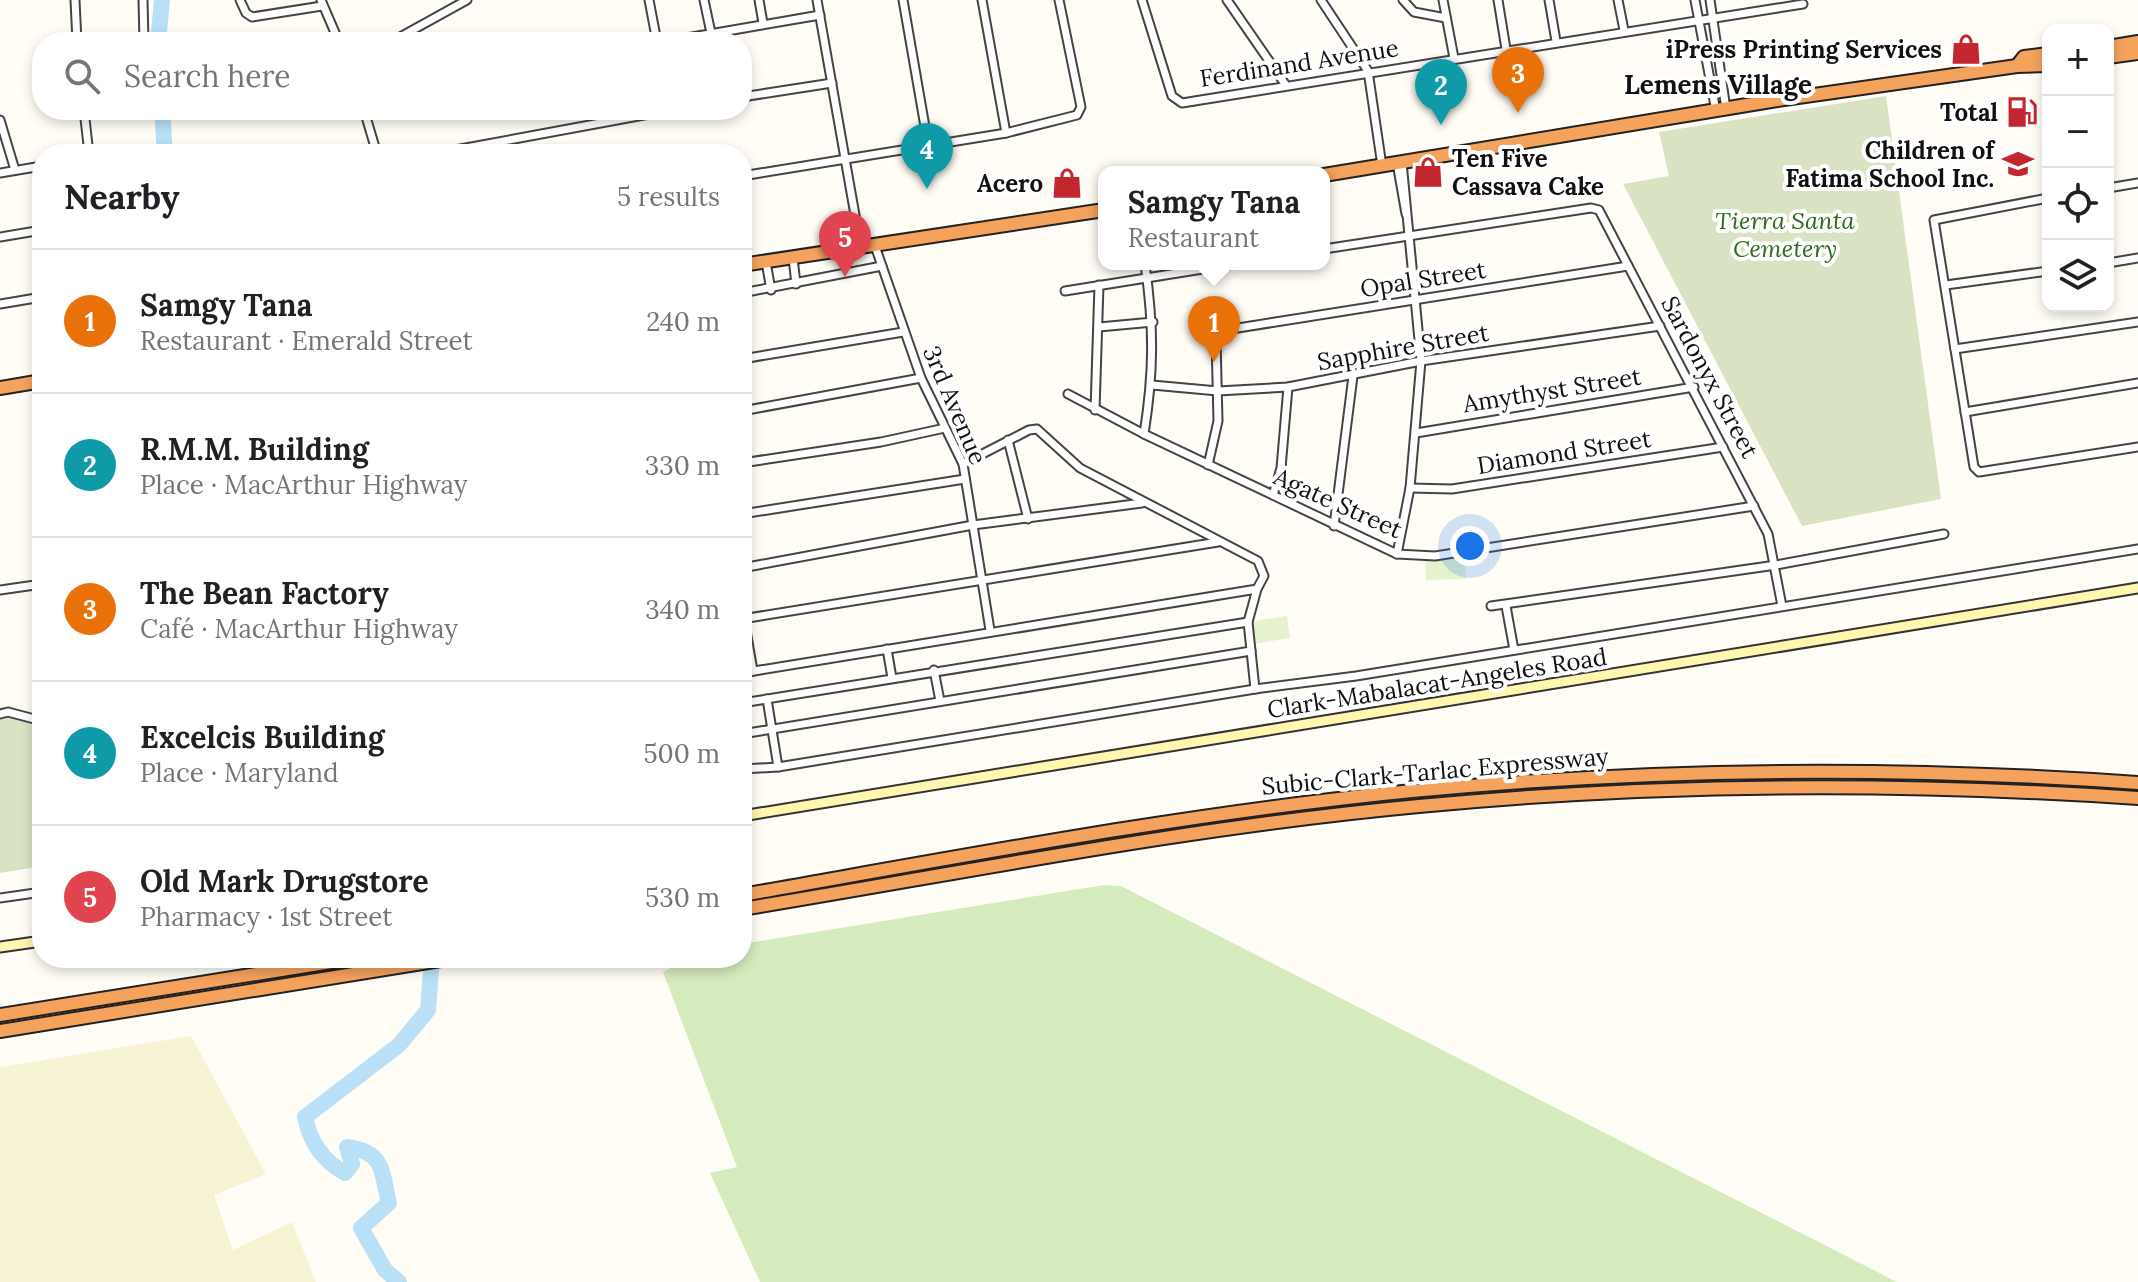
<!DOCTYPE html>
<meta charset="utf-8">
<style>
body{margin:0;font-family:Lora,serif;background:#f2f2f2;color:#202124}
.controls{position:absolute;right:24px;top:24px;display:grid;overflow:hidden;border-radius:16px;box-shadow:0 4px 12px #0003}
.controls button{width:72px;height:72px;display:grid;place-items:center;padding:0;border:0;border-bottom:2px solid #e0e0e0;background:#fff;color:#202124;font:40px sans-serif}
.you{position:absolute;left:1470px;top:546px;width:28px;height:28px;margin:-20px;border:6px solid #fff;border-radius:50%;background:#1a73e8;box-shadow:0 0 0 12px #1a73e833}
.badge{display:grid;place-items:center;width:52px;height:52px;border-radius:50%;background:#db2777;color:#fff;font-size:26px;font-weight:700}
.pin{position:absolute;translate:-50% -66px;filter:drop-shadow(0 2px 4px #0008)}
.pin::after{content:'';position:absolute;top:42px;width:28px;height:24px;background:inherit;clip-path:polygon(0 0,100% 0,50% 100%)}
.popup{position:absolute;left:1098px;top:166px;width:232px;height:104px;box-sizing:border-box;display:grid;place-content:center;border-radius:16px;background:#fff;filter:drop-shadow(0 2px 6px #0005);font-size:26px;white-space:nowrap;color:#757577}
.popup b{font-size:30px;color:#202124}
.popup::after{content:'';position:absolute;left:50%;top:100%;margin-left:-16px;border:16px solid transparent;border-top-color:#fff}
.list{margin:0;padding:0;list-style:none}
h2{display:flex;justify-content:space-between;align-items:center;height:104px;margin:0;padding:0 32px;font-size:34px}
h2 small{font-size:26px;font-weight:400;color:#757577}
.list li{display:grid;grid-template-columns:52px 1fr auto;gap:24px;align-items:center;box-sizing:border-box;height:144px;padding:0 32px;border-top:2px solid #e0e0e0}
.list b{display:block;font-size:30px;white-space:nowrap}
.list p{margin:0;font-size:26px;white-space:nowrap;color:#757577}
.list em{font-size:26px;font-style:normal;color:#757577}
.icon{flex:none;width:44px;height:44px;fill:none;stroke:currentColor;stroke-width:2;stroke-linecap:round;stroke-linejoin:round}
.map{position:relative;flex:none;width:2138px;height:1282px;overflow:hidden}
.search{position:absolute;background:#fff;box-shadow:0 4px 12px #0003;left:32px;top:32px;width:720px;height:88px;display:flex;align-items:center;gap:20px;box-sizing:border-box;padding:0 28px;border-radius:32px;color:#757577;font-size:30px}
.panel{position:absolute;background:#fff;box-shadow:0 4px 12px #0003;left:32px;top:144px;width:720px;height:824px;border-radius:32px}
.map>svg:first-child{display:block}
.farmland{fill:#f6f3d4}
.green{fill:#d5ebbd}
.cemetery{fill:#d9e3c4}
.pitch{fill:#e6f2cf}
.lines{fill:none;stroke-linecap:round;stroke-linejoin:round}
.river{stroke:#b9e0f7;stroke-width:16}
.street-casing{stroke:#444;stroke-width:11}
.secondary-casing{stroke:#333;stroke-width:13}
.highway-casing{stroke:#222;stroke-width:16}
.street{stroke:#fff;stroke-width:7}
.secondary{stroke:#fff6b0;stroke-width:9}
.highway{stroke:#f5a25d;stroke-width:12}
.labels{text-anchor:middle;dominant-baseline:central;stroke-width:8;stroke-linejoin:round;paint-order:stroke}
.poi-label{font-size:24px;font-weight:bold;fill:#111;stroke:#fff;text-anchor:end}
.street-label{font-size:24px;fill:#111;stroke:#fff}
.park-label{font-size:24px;font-style:italic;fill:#2f6b1f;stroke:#fff}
.neighbourhood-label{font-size:26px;font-weight:bold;fill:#111;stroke:#fff}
</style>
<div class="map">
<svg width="2138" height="1282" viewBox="0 0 2138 1282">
<rect width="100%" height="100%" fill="#fffdf5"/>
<path class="farmland" d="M191,1036l75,138 -52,21 19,55 59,-28 24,60h-316v-215z"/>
<path class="green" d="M1104,885l17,1 776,396h-1137l-50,-109 27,-6 -74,-195 28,-14h51v-14z"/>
<g class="cemetery">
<path d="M1886,96l55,403 -139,27 -179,-342 46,-8 -10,-44z"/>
<path d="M13,709l29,7v150l-42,7v-160z"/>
</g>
<g class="pitch">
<path d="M1465,556l1,23 -40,1 -1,-22z"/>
<path d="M1287,616l3,22 -37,6 -4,-22z"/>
</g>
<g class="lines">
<g class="river">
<path d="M158,42l4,-42"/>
<path d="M162,110l3,44"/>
<path d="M399,1282l-14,-12 -24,-42 28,-25c-8,-32 -4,-51 -42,-56l5,17 -7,9c-22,-12 -35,-31 -40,-56l94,-72 29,-35 4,-52"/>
</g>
<defs>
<g id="street">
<path d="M75,0l2,42"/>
<path d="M143,0l1,42"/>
<path d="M240,0l6,13 6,4 70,-11"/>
<path d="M321,0l18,42"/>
<path d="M649,0l8,42"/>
<path d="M704,0l7,33"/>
<path d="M759,0l4,23"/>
<path d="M817,0l44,249"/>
<path d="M903,0l25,144"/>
<path d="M982,0l24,133"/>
<path d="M1142,0l30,96 10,7 621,-99"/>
<path d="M1227,0l58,84"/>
<path d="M1321,0l47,71 14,95"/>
<path d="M1403,0l11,12 32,6"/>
<path d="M1443,0l11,58"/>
<path d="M1498,0l8,49"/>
<path d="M1549,0l7,41"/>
<path d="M1618,0l6,30"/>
<path d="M1695,0l21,111"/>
<path d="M1710,0l16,109"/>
<path d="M391,42l76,-42"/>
<path d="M663,42l157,-27"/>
<path d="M742,97l90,-14"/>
<path d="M84,110l5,44"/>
<path d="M364,110l13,44"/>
<path d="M0,120l15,50"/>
<path d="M433,154l238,-44"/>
<path d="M1397,163l9,51"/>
<path d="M0,173l42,-7"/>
<path d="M742,176l264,-43 71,-18 4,-8 -22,-107"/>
<path d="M2108,188l30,-5"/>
<path d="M2048,198l-114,22 40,247 5,5 159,-25"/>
<path d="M0,237l42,-7"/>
<path d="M875,246l46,132 42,86 27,166"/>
<path d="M1324,249l267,-41 8,2 169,324 14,72"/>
<path d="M793,258l3,26"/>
<path d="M766,262l5,28"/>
<path d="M2108,263l30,-5"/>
<path d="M1946,285l102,-14"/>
<path d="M1065,291l169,-27"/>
<path d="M742,293l140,-27"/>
<path d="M0,304l42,-7"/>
<path d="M1099,327l54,-5"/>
<path d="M1955,349l183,-27"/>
<path d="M742,359l161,-27"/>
<path d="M1152,385l66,6 70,-4 133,-26 239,-35"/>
<path d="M1068,394l76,40 253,120 38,2 319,-50"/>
<path d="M1095,410l4,-125"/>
<path d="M742,411l179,-33"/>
<path d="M1965,412l173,-29"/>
<path d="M1416,433l278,-46"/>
<path d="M1144,434c10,-63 10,-107 1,-170"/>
<path d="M1008,440l20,79"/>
<path d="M742,463l139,-21 64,-14"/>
<path d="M1208,465l10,-44 -2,-82 3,-8 409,-65"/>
<path d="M1410,488l42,1 271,-42"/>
<path d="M1273,495l8,-27 7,-81"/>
<path d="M742,514l223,-35"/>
<path d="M1334,526l19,-150"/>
<path d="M1397,554l13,-66 11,-127 -19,-199"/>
<path d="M742,568l231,-43 169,-22"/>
<path d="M0,590l42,-6"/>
<path d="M1491,606l285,-41 168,-31"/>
<path d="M1506,606l8,44"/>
<path d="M742,607l11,64"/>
<path d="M742,619l476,-77"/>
<path d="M887,649l5,29"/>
<path d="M934,670l6,31"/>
<path d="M742,673l515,-84 7,-13 -6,-15 -178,-93 -43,-39 -8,1 -66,34"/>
<path d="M1255,689l-7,-67 9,-33"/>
<path d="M767,699l11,68"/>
<path d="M742,703l506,-81"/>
<path d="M0,714l8,-2 34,9"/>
<path d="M742,734l509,-83"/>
<path d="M742,769l36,-2 477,-78 101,-13 782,-127"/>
<path d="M0,898l42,-6"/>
</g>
<g id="secondary">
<path d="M742,816l1396,-228"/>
<path d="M0,947l42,-6"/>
</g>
<g id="highway">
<path d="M2108,47l30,-5"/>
<path d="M2108,57l30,-4"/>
<path d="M2017,66l7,-9 24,-3"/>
<path d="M1324,175l447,-74 246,-35 31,-1"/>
<path d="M742,265l362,-55"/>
<path d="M0,388l42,-7"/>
<path d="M742,895c222,-39 445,-82 670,-104 241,-23 484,-25 726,-8"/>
<path d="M742,909c225,-37 449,-82 677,-103 239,-23 479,-24 719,-8"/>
<path d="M0,1015l356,-57"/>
<path d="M0,1031l453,-73"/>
</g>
</defs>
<use href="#street" class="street-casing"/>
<use href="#secondary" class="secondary-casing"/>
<use href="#highway" class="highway-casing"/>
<use href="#street" class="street"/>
<use href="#secondary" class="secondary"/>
<use href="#highway" class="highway"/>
</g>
<defs>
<symbol id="shop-bare" viewBox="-9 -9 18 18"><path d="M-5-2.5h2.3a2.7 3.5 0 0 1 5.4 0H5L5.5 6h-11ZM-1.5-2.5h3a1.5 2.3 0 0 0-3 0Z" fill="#c4262e" stroke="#fff" stroke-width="2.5" paint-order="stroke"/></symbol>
<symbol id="fuel-bare" viewBox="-9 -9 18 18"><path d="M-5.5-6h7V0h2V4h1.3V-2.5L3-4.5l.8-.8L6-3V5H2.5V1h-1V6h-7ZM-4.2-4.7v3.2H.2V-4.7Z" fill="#c4262e" stroke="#fff" stroke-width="2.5" paint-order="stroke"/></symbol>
<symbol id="school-bare" viewBox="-9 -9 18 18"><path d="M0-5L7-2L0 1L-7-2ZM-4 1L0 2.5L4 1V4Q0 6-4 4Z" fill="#c4262e" stroke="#fff" stroke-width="2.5" paint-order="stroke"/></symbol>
</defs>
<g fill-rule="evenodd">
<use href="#shop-bare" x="1944" y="27" width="44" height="44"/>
<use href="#fuel-bare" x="2000" y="90" width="44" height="44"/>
<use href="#school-bare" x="1996" y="142" width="44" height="44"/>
<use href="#shop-bare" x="1406" y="150" width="44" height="44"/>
<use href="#shop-bare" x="1045" y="161" width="44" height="44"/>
</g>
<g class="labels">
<g class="poi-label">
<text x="1942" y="49">iPress Printing Services</text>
<text x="1998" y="112">Total</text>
<text x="1994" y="150">Children of<tspan x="1994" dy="28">Fatima School Inc.</tspan></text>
<text x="1452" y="158" text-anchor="start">Ten Five<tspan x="1452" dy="28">Cassava Cake</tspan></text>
<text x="1043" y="183">Acero</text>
</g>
<g class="street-label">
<text transform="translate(1299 63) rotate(-9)">Ferdinand Avenue</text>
<text transform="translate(1423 279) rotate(-9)">Opal Street</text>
<text transform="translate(1403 347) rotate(-10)">Sapphire Street</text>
<text transform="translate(1710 377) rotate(62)">Sardonyx Street</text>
<text transform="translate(1552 390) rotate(-9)">Amythyst Street</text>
<text transform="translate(955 405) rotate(67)">3rd Avenue</text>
<text transform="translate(1564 452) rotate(-9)">Diamond Street</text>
<text transform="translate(1338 503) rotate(24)">Agate Street</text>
<text transform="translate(1437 683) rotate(-9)">Clark-Mabalacat-Angeles Road</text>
<text transform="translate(1435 771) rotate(-5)">Subic-Clark-Tarlac Expressway</text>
</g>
<g class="park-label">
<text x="1785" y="220">Tierra Santa<tspan x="1785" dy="28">Cemetery</tspan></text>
</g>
<g class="neighbourhood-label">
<text x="1718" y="84">Lemens Village</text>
</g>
</g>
</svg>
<div class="controls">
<button>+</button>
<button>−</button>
<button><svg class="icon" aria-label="locate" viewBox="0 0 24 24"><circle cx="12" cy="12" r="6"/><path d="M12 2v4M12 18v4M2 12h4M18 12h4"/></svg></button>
<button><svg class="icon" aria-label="layers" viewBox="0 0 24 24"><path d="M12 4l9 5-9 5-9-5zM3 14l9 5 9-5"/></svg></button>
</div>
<div class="you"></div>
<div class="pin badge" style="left:1214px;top:362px;background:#e8710a">1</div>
<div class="popup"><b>Samgy Tana</b>Restaurant</div>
<div class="pin badge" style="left:1441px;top:125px;background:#0f9aa8">2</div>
<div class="pin badge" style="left:1518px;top:113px;background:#e8710a">3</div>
<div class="pin badge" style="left:927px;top:189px;background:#0f9aa8">4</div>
<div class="pin badge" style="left:845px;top:277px;background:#e0444e">5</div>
<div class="search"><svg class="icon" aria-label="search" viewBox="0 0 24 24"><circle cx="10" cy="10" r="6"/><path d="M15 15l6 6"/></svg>Search here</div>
<section class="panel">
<h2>Nearby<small>5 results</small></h2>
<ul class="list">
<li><span class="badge" style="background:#e8710a">1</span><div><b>Samgy Tana</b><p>Restaurant · Emerald Street</p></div><em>240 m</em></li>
<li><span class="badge" style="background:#0f9aa8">2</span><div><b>R.M.M. Building</b><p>Place · MacArthur Highway</p></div><em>330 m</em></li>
<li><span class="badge" style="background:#e8710a">3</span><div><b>The Bean Factory</b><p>Café · MacArthur Highway</p></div><em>340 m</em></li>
<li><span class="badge" style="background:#0f9aa8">4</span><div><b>Excelcis Building</b><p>Place · Maryland</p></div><em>500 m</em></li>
<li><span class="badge" style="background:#e0444e">5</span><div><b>Old Mark Drugstore</b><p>Pharmacy · 1st Street</p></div><em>530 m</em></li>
</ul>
</section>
</div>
